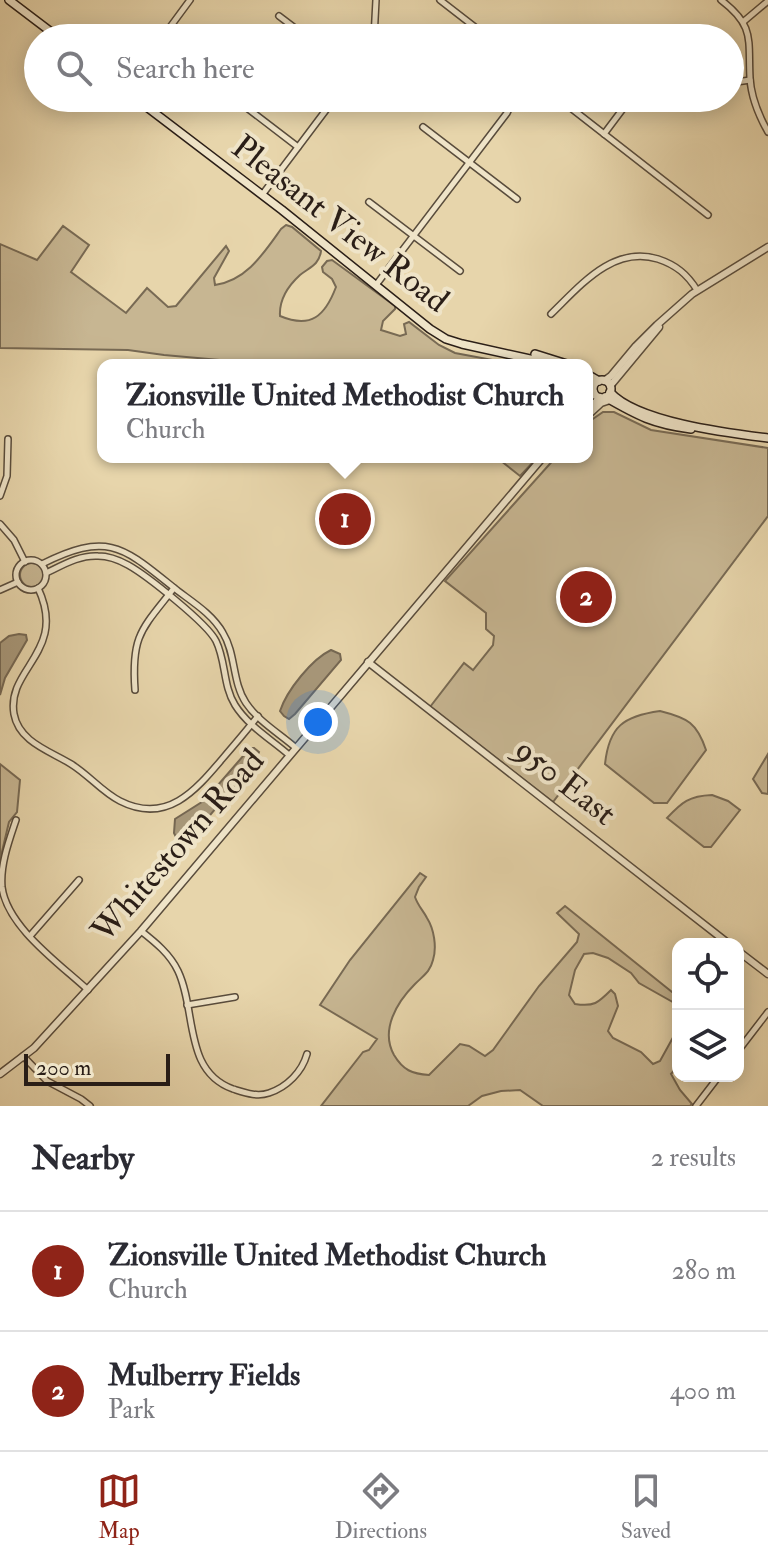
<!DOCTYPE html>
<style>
body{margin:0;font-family:"IM FELL Double Pica",serif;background:#f7f7f7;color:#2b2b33}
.controls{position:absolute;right:24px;bottom:24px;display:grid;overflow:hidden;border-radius:16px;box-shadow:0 4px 20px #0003}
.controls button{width:72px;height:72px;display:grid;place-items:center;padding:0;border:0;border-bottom:2px solid #e1e1e2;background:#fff;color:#2b2b33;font:40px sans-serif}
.scale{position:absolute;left:24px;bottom:20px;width:146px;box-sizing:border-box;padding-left:8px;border:4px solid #2a1e17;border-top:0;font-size:22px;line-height:28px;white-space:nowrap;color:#2a1e17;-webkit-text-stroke:6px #efe4c8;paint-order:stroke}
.you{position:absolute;left:318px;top:722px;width:28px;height:28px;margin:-20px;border:6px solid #fff;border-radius:50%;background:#1a73e8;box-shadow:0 0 0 12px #1a73e833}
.badge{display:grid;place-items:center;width:52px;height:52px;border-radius:50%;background:#8f2418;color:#fff;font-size:26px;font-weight:700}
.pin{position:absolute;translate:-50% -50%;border:4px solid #fff;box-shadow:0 2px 8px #0006}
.popup{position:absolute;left:97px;top:359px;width:496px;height:104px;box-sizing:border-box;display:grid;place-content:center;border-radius:16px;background:#fff;filter:drop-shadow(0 2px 6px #0005);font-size:26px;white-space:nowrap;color:#7c7c81}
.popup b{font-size:30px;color:#2b2b33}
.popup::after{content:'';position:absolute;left:50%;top:100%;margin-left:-16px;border:16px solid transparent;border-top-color:#fff}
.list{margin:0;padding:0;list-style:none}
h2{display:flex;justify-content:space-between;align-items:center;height:104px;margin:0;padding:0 32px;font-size:34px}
h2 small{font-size:26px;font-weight:400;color:#7c7c81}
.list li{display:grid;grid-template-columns:52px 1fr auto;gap:24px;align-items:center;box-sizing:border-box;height:120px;padding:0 32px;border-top:2px solid #e1e1e2}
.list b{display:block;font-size:30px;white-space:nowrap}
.list p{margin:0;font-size:26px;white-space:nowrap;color:#7c7c81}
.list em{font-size:26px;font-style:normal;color:#7c7c81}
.icon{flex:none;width:44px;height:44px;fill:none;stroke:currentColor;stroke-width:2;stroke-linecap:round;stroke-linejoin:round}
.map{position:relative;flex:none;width:768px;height:1106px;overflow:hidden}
.search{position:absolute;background:#fff;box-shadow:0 4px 20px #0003;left:24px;right:24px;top:24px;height:88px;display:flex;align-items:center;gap:20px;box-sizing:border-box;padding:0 28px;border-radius:44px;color:#7c7c81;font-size:30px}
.sheet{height:344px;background:#fff}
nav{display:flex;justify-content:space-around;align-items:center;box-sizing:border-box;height:112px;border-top:2px solid #e1e1e2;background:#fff;font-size:22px;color:#7c7c81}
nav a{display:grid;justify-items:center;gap:4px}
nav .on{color:#8f2418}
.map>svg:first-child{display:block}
.green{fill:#c7b692;stroke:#786a54;stroke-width:2}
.water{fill:#a79779;stroke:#756752;stroke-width:2}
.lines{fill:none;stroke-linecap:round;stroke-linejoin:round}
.minor-casing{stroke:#594c3c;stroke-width:8}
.tertiary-casing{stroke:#594c3c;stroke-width:9}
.secondary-casing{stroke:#2a1e17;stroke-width:10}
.minor{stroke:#efe4c8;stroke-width:5}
.tertiary{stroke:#efe4c8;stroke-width:6}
.secondary{stroke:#efe4c8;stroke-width:7}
.labels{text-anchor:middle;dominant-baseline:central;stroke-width:8;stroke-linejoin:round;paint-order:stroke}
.street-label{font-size:34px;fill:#2a1e17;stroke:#efe4c8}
</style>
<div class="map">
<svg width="768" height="1106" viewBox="0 0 768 1106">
<rect width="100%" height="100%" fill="#e7d5ab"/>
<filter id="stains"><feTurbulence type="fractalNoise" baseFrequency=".0025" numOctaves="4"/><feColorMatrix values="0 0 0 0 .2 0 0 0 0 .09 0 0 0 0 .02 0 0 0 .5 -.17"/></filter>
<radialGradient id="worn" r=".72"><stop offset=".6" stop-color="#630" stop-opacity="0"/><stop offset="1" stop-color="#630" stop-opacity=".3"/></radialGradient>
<g class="green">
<path d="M286,225l6,2 29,24c-2,14 -11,16 -21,24 -12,11 -21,25 -20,41 31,13 45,0 56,-29l-4,-8 -9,-7 -1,-5 5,-6 5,-1 63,46v3l-12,12 -2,9 19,6 6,-2 -2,-10 5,-2 30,23 16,8 65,12h-243l-113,-10 -36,-5 -128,-2v-104l37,16 26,-34 26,19 -18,27 55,41 21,-25 21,19 8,-1 50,-60 3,5 -15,27 1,7c32,-5 48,-31 66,-56z"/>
<path d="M603,412h11l37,18 117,18v68l-215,286 -123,-95 34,-44 9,7 20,-25 1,-9 -8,-7v-16l-41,-32 111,-124h31v-34z"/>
<path d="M496,457h42l-18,19z"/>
<circle cx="32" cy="575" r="12"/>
<path d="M660,711c28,7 37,12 46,39l-39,53h-13l-49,-39c4,-38 19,-48 55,-53z"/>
<path d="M768,754v40l-6,-1 -9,-14z"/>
<path d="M0,764l20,16 -3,32 -8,10 -9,38z"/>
<path d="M712,795l16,6 12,9 -29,37h-7l-37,-29c15,-16 22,-22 45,-23z"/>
<path d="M420,873l6,4 -7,10 -4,10c3,9 8,13 12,21 7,11 10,29 6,42 -3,12 -9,15 -18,24 -18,18 -35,46 -21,71 9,15 18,19 35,20l31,-31 9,2 16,10 8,-6 46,-64 38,-44 2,-8 -22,-21 8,-7 112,90 1,9 -39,-22 -8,-10 -23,-15 -15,-5 -9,1 -9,16 -6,25 6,9c19,3 23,-1 36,-14l4,4 3,12 -10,25 5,7 28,14 12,12 7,-3 16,-29h2v34l-7,8 9,16 12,14 -2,2h-147l-23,-16 -19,1 -19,5 -14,10h-147l42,-54 6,-2 8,-11 -57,-34 30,-45z"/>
</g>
<g class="water">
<path d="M19,634l7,1 1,5 -22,38 -5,17v-52l9,-7z"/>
<path d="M331,650l9,4 1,6 -46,54 -6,5 -5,-3 -4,-5c7,-21 32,-52 51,-61z"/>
<path d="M250,748h4l5,4 -5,11 -64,76 -8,3 -5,-3 -3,-6 1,-14 30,-19z"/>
</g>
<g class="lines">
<defs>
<g id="minor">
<path d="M440,0l49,38"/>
<path d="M721,0c34,26 27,39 29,78 1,18 9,38 18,54"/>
<path d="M279,16l29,22"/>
<path d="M743,22l25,-21"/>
<path d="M617,30l10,8"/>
<path d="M162,38l28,-38"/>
<path d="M374,38l2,-38"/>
<path d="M730,83l20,-3"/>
<path d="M234,98l64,49"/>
<path d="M558,98l150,117"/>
<path d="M423,127l94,72"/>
<path d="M604,134l27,-36"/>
<path d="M262,195l73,-97"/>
<path d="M369,202l91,69"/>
<path d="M376,285l131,-172 7,-15"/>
<path d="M551,314c29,-28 62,-69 107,-55 18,6 29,15 39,31"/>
<path d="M0,496l7,-20 1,-37"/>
<path d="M0,524l14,16 11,22"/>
<circle cx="31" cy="575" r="15"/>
<path d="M42,564c68,-34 82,-16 136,27 16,12 35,24 45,42 13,21 9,49 23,70 12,18 34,31 50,45"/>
<path d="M46,573c17,-8 33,-18 52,-17 10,0 21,4 30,9 18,10 79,58 88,76 10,20 7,45 19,64 13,21 37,35 54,50"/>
<path d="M38,588c30,64 -32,80 -24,126 5,28 36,37 57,50 18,11 31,28 49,37 47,24 76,-11 103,-43 12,-14 24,-28 35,-42"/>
<path d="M0,590l18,-8"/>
<path d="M135,690c-4,-55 7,-61 39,-102"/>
<path d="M16,820c-7,21 -16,45 -14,67 5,40 58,77 86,103"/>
<path d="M141,931c14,11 29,23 37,40 19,40 5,100 55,118 13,4 24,8 36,4 18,-6 33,-21 38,-39"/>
<path d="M30,936l49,-56"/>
<path d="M187,1005l48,-8"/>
<path d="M738,1051l30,-39"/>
<path d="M23,1056l24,25 34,18 9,7"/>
<path d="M696,1106l23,-30"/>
</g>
<g id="tertiary">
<path d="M604,381l7,-5 25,-30 21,-21 35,-31 76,-47"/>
<path d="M610,386l49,-59"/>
<path d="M587,403l7,-11"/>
<path d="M587,411l13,-14"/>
<path d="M587,416l14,-13 9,-3"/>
<path d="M368,662l361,282"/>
<path d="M738,951l30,23"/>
<path d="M0,1074l34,-26 107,-117 402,-474"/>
</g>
<g id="secondary">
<path d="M9,0l50,38"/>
<path d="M135,98l147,112 148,119 16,10 16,5 95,21"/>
<path d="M535,354l35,11"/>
<path d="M587,374l12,7"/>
<circle cx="602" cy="389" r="9"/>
<path d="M610,392c27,30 118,41 158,46"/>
<path d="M605,397c33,19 48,27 86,32"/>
</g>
</defs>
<use href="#minor" class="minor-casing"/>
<use href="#tertiary" class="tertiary-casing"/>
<use href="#secondary" class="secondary-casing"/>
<use href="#minor" class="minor"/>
<use href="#tertiary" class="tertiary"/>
<use href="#secondary" class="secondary"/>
</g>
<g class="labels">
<g class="street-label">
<text transform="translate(340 224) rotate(38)">Pleasant View Road</text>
<text transform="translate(565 782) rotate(38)">950 East</text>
<text transform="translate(178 846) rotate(-49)">Whitestown Road</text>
</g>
</g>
<rect width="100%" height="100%" filter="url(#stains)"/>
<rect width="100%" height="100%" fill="url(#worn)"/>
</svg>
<div class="controls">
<button><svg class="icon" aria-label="locate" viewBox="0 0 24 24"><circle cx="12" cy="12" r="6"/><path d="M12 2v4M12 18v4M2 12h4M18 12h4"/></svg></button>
<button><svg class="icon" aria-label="layers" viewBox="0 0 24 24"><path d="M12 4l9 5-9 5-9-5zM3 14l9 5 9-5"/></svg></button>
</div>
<div class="scale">200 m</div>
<div class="you"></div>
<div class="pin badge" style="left:345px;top:519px">1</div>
<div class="popup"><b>Zionsville United Methodist Church</b>Church</div>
<div class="pin badge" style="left:586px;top:597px">2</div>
<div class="search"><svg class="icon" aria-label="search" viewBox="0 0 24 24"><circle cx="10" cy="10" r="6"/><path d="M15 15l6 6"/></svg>Search here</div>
</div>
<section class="sheet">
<h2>Nearby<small>2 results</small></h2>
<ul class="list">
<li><span class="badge">1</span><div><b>Zionsville United Methodist Church</b><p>Church</p></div><em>280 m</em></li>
<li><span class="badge">2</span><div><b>Mulberry Fields</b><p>Park</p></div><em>400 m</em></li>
</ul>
</section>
<nav>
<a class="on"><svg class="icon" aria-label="map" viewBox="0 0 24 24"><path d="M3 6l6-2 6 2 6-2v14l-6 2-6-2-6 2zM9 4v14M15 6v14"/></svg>Map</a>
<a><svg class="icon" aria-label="directions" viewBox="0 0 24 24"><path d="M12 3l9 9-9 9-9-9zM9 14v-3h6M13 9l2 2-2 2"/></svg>Directions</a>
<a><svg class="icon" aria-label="saved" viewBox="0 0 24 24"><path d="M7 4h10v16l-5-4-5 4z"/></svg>Saved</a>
</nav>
